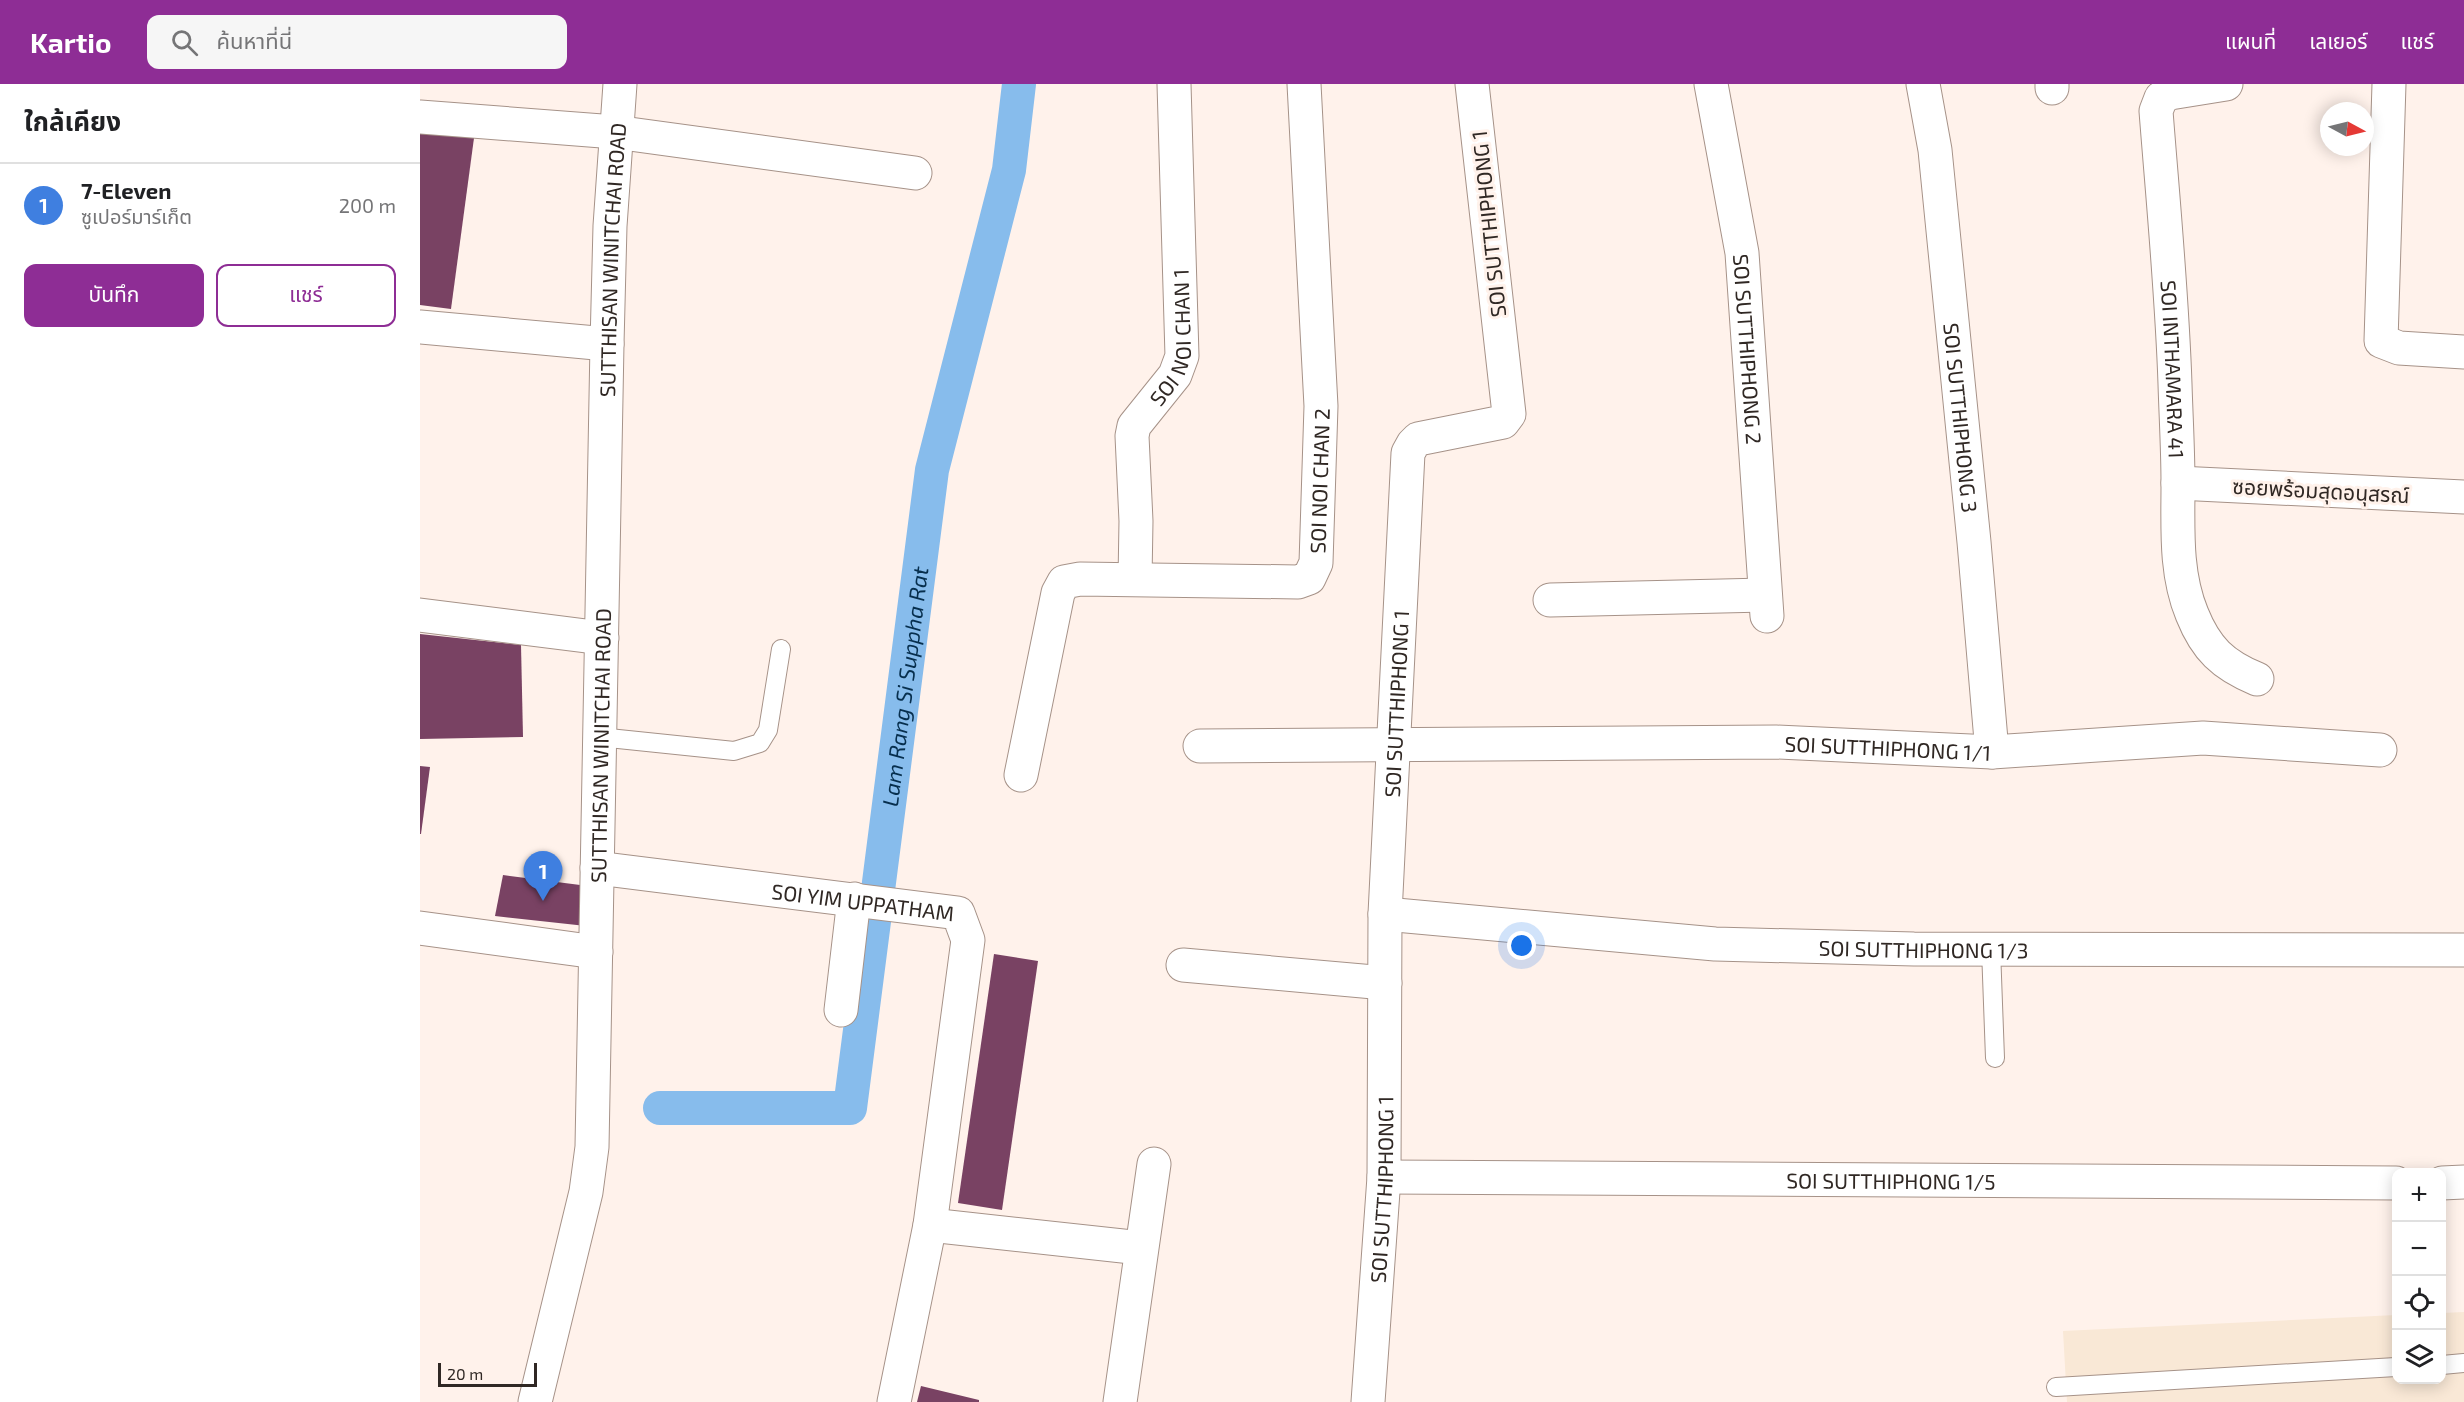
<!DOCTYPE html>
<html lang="th">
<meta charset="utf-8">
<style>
body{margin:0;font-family:"Exo 2","Noto Sans Thai",sans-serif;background:#f6f6f6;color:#202124}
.controls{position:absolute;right:18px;bottom:18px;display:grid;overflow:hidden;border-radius:12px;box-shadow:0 3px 15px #0003}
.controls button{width:54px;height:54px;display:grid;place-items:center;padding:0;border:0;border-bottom:2px solid #e0e0e0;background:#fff;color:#202124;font:30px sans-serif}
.compass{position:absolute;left:1900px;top:18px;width:54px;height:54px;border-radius:50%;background:#fff;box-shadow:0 3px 15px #0003;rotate:97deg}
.scale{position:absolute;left:18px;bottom:15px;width:99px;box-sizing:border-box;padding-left:6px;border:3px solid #302824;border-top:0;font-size:16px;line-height:21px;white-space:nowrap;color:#302824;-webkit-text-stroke:4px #fff2eb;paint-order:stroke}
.you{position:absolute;left:1102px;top:862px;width:21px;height:21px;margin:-15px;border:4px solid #fff;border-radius:50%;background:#1a73e8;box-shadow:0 0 0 9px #1a73e833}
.badge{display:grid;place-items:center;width:39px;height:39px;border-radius:50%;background:#8e2d95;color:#fff;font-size:20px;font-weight:700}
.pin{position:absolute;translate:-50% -50px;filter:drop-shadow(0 2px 3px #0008)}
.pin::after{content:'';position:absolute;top:32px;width:21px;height:18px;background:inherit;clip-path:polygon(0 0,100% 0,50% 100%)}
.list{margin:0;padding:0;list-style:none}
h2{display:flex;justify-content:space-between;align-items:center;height:78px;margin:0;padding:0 24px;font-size:26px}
h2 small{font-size:20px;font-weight:400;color:#757577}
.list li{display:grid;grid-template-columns:39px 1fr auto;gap:18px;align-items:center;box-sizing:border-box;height:84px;padding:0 24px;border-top:2px solid #e0e0e0}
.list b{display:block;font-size:22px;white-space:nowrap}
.list p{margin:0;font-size:20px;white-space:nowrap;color:#757577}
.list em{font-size:20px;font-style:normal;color:#757577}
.actions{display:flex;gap:12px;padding:18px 24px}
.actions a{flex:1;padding:14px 0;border:2px solid #8e2d95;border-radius:12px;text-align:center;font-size:21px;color:#8e2d95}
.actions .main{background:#8e2d95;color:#fff}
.icon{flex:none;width:33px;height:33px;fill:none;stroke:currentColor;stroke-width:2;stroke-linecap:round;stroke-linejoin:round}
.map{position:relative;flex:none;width:2044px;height:1318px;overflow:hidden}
header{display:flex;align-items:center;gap:36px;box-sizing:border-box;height:84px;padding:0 30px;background:#8e2d95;color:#fff}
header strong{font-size:28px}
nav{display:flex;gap:33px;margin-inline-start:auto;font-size:21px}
.search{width:420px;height:54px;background:#f6f6f6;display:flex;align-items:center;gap:15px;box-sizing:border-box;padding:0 21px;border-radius:12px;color:#757577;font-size:22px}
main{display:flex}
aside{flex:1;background:#fff}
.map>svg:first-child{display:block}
.commercial{fill:#f9e8d6}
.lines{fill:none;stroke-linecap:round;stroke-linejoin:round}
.canal{stroke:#87bcec;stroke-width:34}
.building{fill:#794263}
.lane-casing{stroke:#a69288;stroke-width:20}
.street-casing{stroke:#a69288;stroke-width:35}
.secondary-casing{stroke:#a69288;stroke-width:35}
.lane{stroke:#fff;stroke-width:18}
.street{stroke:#fff;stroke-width:33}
.secondary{stroke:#fff;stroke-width:33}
.labels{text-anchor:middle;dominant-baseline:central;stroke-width:6;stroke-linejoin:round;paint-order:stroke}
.street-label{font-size:21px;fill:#302824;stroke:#fff2eb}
.water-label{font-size:22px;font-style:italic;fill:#072f4e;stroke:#fff2eb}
</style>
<header>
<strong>Kartio</strong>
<div class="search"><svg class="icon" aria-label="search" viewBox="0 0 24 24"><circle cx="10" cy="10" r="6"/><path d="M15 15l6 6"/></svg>ค้นหาที่นี่</div>
<nav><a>แผนที่</a><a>เลเยอร์</a><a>แชร์</a></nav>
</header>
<main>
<aside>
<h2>ใกล้เคียง<small></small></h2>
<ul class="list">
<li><span class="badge" style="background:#3f7fe0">1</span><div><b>7-Eleven</b><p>ซูเปอร์มาร์เก็ต</p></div><em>200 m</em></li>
</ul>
<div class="actions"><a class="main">บันทึก</a><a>แชร์</a></div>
</aside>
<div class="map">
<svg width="2044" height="1318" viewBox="0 0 2044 1318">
<rect width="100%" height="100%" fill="#fff2eb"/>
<path class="commercial" d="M2044,1228v90h-397l-4,-71 333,-16v65h46v-67z"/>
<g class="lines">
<path class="canal" id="s1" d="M240,1024h190l82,-638 77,-300 10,-86"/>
</g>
<g class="building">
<path d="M0,46l54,8 -23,171 -31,-4z"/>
<path d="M0,550l101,11 2,92 -103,2z"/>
<path d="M0,682l10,1 -9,67h-1z"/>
<path d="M83,791l85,11 -2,40 -91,-10z"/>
<path d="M574,870l44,7 -36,249 -44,-7z"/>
<path d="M501,1302l58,14v2h-62z"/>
</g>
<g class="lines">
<defs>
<g id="lane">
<path d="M179,653l135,14 26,-8 8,-13 13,-81"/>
<path d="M1571,865l4,109"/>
<path d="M2022,1281l22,-2"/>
<path d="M1636,1303l340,-20"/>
</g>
<g id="street">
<path id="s2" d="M1291,0l31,169 25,363"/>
<path id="s3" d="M1503,0l12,66 39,392 18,210"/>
<path d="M1632,0v4"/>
<path id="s4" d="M1806,0l-56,9 -9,5 -5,13c7,90 16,182 19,273 1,33 3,66 3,100 0,44 -3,89 14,130 14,35 31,51 65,65"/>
<path d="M1969,0l-8,257 18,7 65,4"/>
<path d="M0,33l195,15 300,41"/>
<path d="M0,243l187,17"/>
<path d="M1758,399l286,14"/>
<path id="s5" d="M715,495l1,-58 -4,-85 2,-10 41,-51 7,-19 -8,-272"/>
<path d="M1130,516l215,-5"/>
<path d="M0,531l182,23"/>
<path id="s6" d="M780,662l576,-4 216,10 211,-14 177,12"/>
<path id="s7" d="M601,691l37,-182 6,-11 16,-3 218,3 11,-4 7,-15 5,-157 -17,-322"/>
<path id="s8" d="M177,784l361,45 10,27 -38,285 -36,177"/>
<path id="s9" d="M965,830l330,30 199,5 550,1"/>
<path d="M0,844l176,24"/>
<path d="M763,881l202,18"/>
<path d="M421,926l13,-111"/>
<path id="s10" d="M964,1093l1012,6"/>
<path d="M2022,1099l22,-1"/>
<path d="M510,1141l211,23"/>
<path d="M700,1318l34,-238"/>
<path id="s11" d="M948,1318l16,-225 1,-263 23,-461 5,-9 5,-5 85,-17 6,-8 -37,-330"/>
</g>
<g id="secondary">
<path id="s12" d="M115,1318l51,-210 6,-45 15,-803 3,-118 10,-142"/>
</g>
</defs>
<use href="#lane" class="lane-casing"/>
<use href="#street" class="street-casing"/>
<use href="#secondary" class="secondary-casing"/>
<use href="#lane" class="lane"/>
<use href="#street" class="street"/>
<use href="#secondary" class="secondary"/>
</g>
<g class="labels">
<g class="street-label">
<text transform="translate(1068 140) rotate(-96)">SOI SUTTHIPHONG 1</text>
<text stroke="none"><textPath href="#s12" startOffset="1149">SUTTHISAN WINITCHAI ROAD</textPath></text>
<text stroke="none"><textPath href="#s5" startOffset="255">SOI NOI CHAN 1</textPath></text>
<text stroke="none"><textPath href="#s2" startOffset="268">SOI SUTTHIPHONG 2</textPath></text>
<text stroke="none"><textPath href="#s4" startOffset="340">SOI INTHAMARA 41</textPath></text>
<text stroke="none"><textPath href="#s3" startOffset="336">SOI SUTTHIPHONG 3</textPath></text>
<text stroke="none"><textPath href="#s7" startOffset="543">SOI NOI CHAN 2</textPath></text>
<text transform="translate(1901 406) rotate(3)">ซอยพร้อมสุดอนุสรณ์</text>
<text stroke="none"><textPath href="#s11" startOffset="699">SOI SUTTHIPHONG 1</textPath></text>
<text stroke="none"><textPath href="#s12" startOffset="663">SUTTHISAN WINITCHAI ROAD</textPath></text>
<text stroke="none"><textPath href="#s6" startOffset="688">SOI SUTTHIPHONG 1/1</textPath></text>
<text stroke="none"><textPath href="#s8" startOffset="268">SOI YIM UPPATHAM</textPath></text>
<text stroke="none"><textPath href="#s9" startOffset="540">SOI SUTTHIPHONG 1/3</textPath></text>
<text stroke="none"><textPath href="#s10" startOffset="507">SOI SUTTHIPHONG 1/5</textPath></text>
<text stroke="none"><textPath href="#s11" startOffset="213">SOI SUTTHIPHONG 1</textPath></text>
</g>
<g class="water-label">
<text stroke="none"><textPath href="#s1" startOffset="615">Lam Rang Si Suppha Rat</textPath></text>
</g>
</g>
</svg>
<div class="controls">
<button>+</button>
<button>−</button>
<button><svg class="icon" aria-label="locate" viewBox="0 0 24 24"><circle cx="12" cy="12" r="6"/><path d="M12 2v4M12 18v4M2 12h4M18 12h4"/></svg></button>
<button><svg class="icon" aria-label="layers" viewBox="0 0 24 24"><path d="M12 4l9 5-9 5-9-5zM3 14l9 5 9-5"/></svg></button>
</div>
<svg class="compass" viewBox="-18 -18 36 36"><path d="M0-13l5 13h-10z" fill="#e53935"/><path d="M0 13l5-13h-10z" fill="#757577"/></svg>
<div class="scale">20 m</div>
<div class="you"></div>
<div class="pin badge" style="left:123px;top:817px;background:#3f7fe0">1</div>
</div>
</main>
